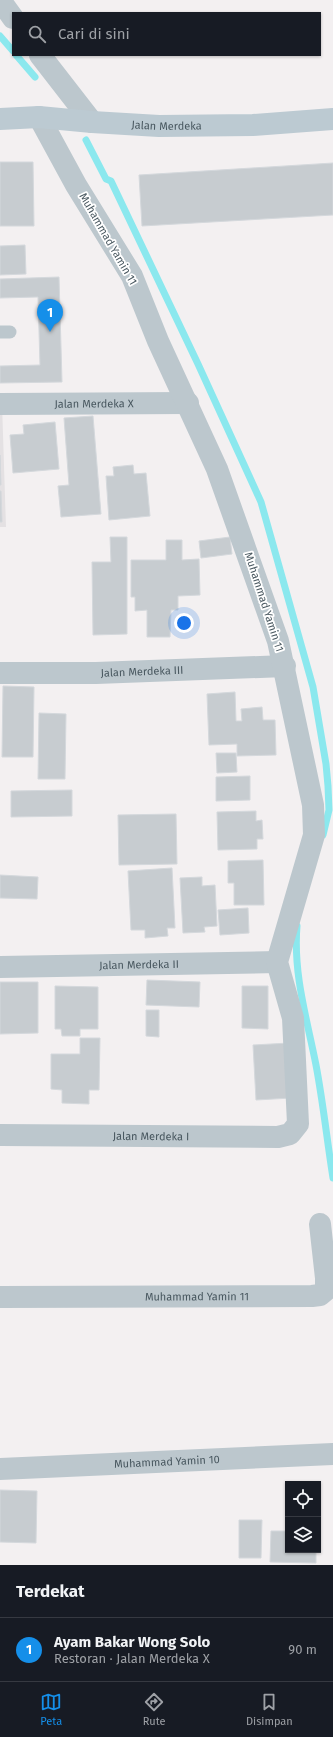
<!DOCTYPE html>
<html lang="id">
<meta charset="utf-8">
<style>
body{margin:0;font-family:"Fira Sans",sans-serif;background:#242831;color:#f1f3f6}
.controls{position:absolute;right:12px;bottom:12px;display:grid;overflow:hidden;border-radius:0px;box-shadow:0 1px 3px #0004}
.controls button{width:36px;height:36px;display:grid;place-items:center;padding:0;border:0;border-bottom:1px solid #363941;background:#171b24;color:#f1f3f6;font:20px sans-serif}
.you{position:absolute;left:184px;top:623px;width:14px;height:14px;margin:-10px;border:3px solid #fff;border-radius:50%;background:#1a73e8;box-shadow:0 0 0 6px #1a73e833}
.badge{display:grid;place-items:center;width:26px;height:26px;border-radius:50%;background:#158fe9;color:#fff;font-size:13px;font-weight:700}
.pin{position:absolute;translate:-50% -33px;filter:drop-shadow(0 1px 2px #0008)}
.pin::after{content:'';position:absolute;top:21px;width:14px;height:12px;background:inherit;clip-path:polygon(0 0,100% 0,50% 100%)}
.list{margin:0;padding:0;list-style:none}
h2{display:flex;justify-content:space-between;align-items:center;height:52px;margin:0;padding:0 16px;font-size:17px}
h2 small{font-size:13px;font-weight:400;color:#9ea1a6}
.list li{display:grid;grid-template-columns:26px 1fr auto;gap:12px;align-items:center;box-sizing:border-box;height:64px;padding:0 16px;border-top:1px solid #363941}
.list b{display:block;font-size:15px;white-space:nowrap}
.list p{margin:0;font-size:13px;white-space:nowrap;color:#9ea1a6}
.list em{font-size:13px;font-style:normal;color:#9ea1a6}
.icon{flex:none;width:22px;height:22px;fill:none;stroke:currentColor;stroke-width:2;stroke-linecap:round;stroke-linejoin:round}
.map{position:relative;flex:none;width:333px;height:1565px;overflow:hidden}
.search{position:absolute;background:#171b24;box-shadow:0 1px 3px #0004;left:12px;right:12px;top:12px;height:44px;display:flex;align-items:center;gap:10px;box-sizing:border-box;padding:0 14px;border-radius:0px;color:#9ea1a6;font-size:15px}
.sheet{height:116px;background:#171b24}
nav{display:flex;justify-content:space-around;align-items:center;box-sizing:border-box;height:56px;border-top:1px solid #363941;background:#171b24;font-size:11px;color:#9ea1a6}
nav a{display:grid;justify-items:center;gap:2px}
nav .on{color:#158fe9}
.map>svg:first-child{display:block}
.education{fill:#e4e1e3}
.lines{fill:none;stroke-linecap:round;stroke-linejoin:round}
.stream{stroke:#8be8ee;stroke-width:7}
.building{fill:#c7ccd0;stroke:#d4d8dc}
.lane{stroke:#bcc7cd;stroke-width:13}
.street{stroke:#bcc7cd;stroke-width:22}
.secondary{stroke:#bccad2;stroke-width:22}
.labels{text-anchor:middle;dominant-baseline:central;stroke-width:3.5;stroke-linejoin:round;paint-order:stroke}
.street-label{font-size:11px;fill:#48575f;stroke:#fff}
</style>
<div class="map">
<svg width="333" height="1565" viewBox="0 0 333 1565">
<rect width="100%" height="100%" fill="#f3f0f1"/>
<path class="education" d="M2,403l4,124h-6v-123z"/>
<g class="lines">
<g class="stream">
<path d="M0,36l13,15"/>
<path d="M16,55l19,22"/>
<path d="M86,140l20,39 5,2 87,183 63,138 52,185 13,77 2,22 1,24 -6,25"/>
<path d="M297,926c-4,48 10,93 19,139 7,37 11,75 17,113"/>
</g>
</g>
<g class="building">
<path d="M0,162h33l1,64h-34z"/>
<path d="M333,163v52l-191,11 -3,-51z"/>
<path d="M25,245l1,29 -26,1v-29z"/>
<path d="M59,277l3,105 -62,1v-17l40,-1 -2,-68 -38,1v-19z"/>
<path d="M93,416l8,98 -40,3 -3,-31 11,-1 -5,-67z"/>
<path d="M55,422l4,47 -46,4 -3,-38 14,-1 -1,-9z"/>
<path d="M0,455l1,30h-1z"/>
<path d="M133,465l1,9 12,-1 4,43 -41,4 -3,-44h8l-1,-9z"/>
<path d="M0,491h1l1,31h-2z"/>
<path d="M110,537h17v97l-34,1 -1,-73h19z"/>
<path d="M230,537l2,17 -31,4 -2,-17z"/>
<path d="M166,540h16v20l17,-1 1,36 -22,1v14h-7l-1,27h-23v-27l-12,1v-14h-4v-37h35z"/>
<path d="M3,686l31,1 -1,70h-31z"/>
<path d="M235,692l1,29h6l-1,-12 21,-2 1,13h12l1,35 -39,1v-12l-28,1 -2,-51z"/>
<path d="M39,713l27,1 -1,65h-27z"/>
<path d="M216,753h20l1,19 -20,1z"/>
<path d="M250,776v24l-34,1v-24z"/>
<path d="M72,790v26l-61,1v-26z"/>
<path d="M256,811v10l6,-1 1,19h-6v10l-39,1 -1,-38z"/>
<path d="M176,814l1,50 -58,1 -1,-50z"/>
<path d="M263,860l1,45h-30v-22h-6v-22z"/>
<path d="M172,868l3,60h-8l1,8 -23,2v-8h-14l-3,-59z"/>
<path d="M0,875l38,2 -1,22 -37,-1z"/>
<path d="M202,877v9l13,-1 2,41 -13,1 1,5 -22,1 -3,-55z"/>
<path d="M248,908l1,25 -29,2 -2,-25z"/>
<path d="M147,980l53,2 -1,25 -53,-2z"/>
<path d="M0,982h38v51l-38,1z"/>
<path d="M55,986l43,1v42h-18v7h-18l-1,-7h-6z"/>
<path d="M242,986h26v43l-26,-1z"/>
<path d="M146,1010h13v27l-13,-1z"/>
<path d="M80,1038h20l-1,52h-10v14l-27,-1v-13l-11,-1v-35h29z"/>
<path d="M289,1043l2,55 -35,2 -3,-55z"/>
<path d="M0,1490l37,1 -1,52 -36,-1z"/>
<path d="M239,1520h23l-1,38h-22z"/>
<path d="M271,1531h17v19h28v13l-46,-1z"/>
</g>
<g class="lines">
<path class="lane" d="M0,332h10"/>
<g class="street">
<path d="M0,0l13,18"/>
<path d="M40,55l52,67"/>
<path id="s1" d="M0,404l188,-1"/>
<path id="s2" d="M0,673h96l189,-7"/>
<path id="s3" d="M0,967l277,-5"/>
<path id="s4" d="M0,1135l278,2 12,-3 8,-10 -5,-106 -16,-56 37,-127 -1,-30 -35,-164 -61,-172 -59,-128 -26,-65 -56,-91 -37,-68"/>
<path id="s5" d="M0,1297l312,-1 8,-1 6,-5v-12l-6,-54"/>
<path id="s6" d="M0,1469l333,-15"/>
</g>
<path class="secondary" id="s7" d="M0,119l39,-2 53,5 67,4 94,-1 80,-6"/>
</g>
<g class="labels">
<g class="street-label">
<text stroke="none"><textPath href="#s7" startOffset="167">Jalan Merdeka</textPath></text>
<text transform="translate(108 239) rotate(60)">Muhammad Yamin 11</text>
<text stroke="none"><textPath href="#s1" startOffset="94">Jalan Merdeka X</textPath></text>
<text transform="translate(264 602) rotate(72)">Muhammad Yamin 11</text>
<text stroke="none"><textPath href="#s2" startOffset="142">Jalan Merdeka III</textPath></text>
<text stroke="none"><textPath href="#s3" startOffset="139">Jalan Merdeka II</textPath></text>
<text stroke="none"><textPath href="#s4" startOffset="151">Jalan Merdeka I</textPath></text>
<text stroke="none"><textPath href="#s5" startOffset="197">Muhammad Yamin 11</textPath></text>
<text stroke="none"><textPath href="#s6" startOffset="167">Muhammad Yamin 10</textPath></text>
</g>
</g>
</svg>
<div class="controls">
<button><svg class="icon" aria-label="locate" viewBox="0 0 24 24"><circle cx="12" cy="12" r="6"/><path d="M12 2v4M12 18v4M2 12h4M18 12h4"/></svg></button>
<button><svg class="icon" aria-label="layers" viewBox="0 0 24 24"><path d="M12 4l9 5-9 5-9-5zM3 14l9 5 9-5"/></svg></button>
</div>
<div class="you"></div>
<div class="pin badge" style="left:50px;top:332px">1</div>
<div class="search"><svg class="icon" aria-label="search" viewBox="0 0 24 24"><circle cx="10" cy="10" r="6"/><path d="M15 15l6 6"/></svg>Cari di sini</div>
</div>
<section class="sheet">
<h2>Terdekat<small></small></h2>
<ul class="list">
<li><span class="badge">1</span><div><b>Ayam Bakar Wong Solo</b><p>Restoran · Jalan Merdeka X</p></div><em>90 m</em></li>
</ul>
</section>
<nav>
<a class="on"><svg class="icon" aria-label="map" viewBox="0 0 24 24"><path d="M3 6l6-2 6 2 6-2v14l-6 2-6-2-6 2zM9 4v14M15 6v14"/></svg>Peta</a>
<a><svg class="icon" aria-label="directions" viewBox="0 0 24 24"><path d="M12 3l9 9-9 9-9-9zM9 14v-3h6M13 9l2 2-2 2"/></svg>Rute</a>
<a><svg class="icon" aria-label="saved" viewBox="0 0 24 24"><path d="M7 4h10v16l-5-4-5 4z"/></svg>Disimpan</a>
</nav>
